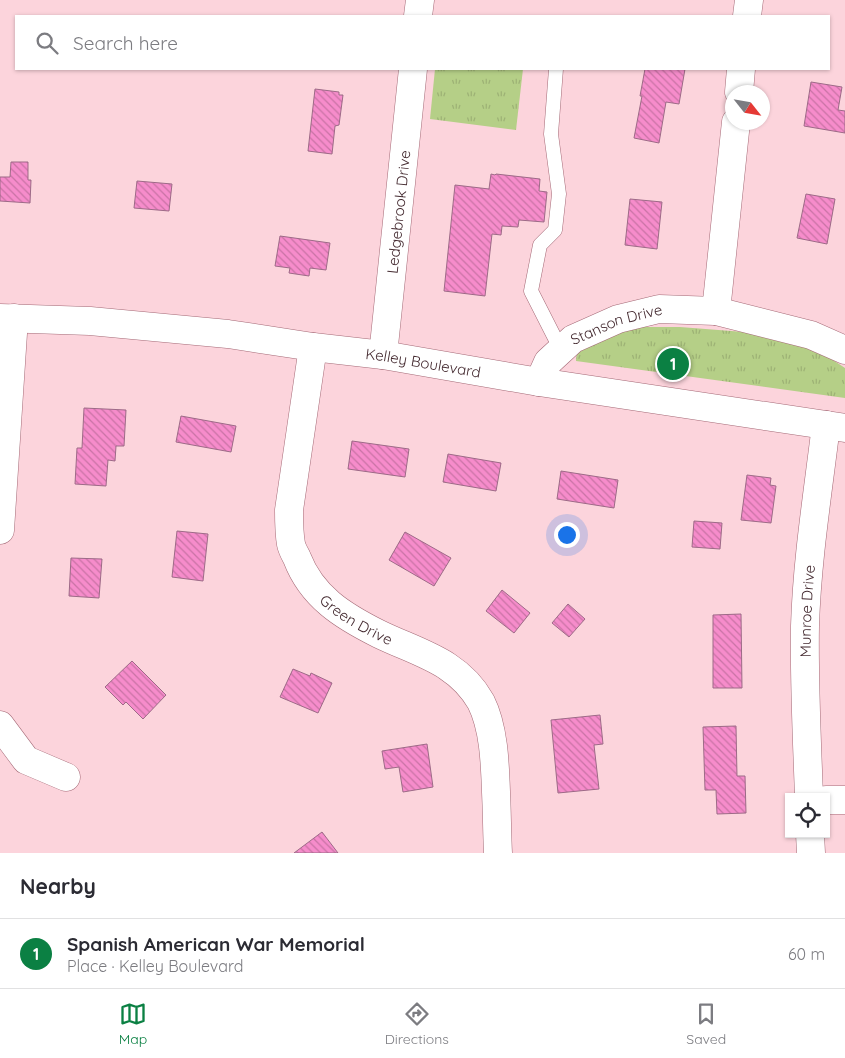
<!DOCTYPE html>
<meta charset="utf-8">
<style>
body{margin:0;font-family:Quicksand,sans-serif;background:#f7f7f7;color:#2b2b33}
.controls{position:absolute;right:15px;bottom:15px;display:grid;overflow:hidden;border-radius:0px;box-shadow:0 1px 4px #0004}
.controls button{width:45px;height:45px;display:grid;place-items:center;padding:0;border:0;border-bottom:1px solid #e1e1e2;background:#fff;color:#2b2b33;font:25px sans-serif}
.compass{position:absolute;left:725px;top:85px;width:45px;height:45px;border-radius:50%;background:#fff;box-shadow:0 1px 4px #0004;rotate:121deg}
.you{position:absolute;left:566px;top:534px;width:18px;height:18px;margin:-12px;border:4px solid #fff;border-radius:50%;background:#1a73e8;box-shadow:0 0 0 8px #1a73e833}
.badge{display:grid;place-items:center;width:32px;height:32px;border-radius:50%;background:#0b8043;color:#fff;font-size:16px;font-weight:700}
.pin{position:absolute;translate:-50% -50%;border:2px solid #fff;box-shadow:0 1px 5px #0006}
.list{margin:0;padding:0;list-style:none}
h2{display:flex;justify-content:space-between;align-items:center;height:65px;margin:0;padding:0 20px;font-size:21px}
h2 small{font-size:16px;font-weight:400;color:#7c7c81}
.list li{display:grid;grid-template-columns:32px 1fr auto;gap:15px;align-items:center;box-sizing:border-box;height:70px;padding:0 20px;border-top:1px solid #e1e1e2}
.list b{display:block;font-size:19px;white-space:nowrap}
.list p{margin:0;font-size:16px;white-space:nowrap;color:#7c7c81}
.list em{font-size:16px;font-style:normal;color:#7c7c81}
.icon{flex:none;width:28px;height:28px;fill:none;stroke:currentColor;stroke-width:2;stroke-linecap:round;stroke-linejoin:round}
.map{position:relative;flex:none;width:845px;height:853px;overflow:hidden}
.search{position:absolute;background:#fff;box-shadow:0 1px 4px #0004;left:15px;right:15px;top:15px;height:55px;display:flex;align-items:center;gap:12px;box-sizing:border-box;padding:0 18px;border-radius:0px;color:#7c7c81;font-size:19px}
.sheet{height:135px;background:#fff}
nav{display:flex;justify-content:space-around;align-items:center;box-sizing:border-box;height:70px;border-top:1px solid #e1e1e2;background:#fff;font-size:14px;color:#7c7c81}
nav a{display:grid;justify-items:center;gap:2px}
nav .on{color:#0b8043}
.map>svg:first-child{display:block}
.park{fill:url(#park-tufts)}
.building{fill:url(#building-back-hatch);stroke:#9d6a87}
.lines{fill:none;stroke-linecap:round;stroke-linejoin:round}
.lane-casing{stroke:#a46976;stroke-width:15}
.street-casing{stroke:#a46976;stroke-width:29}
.secondary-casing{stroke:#a46976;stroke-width:29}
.lane{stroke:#fff;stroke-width:14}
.street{stroke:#fff;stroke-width:28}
.secondary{stroke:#fff;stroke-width:28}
.labels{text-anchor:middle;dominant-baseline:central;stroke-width:4.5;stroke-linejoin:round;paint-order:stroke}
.street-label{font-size:15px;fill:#442a30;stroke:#f7e9eb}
</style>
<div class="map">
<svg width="845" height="853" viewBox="0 0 845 853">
<defs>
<pattern id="park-tufts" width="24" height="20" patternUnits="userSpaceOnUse" patternTransform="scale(1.25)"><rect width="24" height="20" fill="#b5cf87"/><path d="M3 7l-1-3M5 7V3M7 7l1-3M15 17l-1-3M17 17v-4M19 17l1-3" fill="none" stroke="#9db275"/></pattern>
<pattern id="building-back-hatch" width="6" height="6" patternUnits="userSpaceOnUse" patternTransform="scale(1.25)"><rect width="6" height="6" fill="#f68ccb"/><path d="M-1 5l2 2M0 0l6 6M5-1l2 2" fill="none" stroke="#c973a5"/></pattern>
</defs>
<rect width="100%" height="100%" fill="#fcd4dc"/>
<g class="park">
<path d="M435,69h88l-7,61 -86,-11z"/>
<path d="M639,327h41l64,5 62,16 24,10 15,10v30l-269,-37c0,-5 2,-11 6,-15 11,-11 42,-15 57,-19z"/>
</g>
<g class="building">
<path d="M645,69h40l-6,35 -13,-2 -7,41 -25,-5 8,-42h-2z"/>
<path d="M811,82l31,5 -4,23 7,1v22l-41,-7z"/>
<path d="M315,89l24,3v3h4l-4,30 -4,1 -3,28 -24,-3z"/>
<path d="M11,162h17v18h3l-1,23 -30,-2v-24h10z"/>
<path d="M491,174l4,1 1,-1 44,5 -1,12 8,1 -3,30 -25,-2 -1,7 -16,-1 -1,9 -9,-1 -7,62 -41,-5 11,-106 34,4z"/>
<path d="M137,181l35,3 -3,27 -35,-3z"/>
<path d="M806,194l29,5 -8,45 -30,-6z"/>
<path d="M630,199l32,3 -5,47 -32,-4z"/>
<path d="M280,236l50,7 -4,27 -16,-2 -1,8 -20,-3 1,-5 -15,-2z"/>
<path d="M84,408l42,2 -2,36h-8l-1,15 -7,-1 -2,26 -31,-2 2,-36h5z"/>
<path d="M181,416l55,10 -5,26 -55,-10z"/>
<path d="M352,441l57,8 -4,28 -57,-8z"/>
<path d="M448,454l53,9 -5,28 -53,-9z"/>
<path d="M561,471l57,9 -4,28 -57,-9z"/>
<path d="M747,475l24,3 -1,7 6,1 -5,37 -30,-3z"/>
<path d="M694,521l28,2 -2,26 -28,-2z"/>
<path d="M177,531l31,3 -5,47 -31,-4z"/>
<path d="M405,532l46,26 -17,28 -45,-26z"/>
<path d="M71,558l31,1 -3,39 -30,-2z"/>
<path d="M502,590l28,23 -16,20 -28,-22z"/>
<path d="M568,604l17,15 -16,18 -17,-14z"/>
<path d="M741,614l1,74h-29v-73z"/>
<path d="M132,661l34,34 -23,24 -17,-17 -3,3 -18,-18z"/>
<path d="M293,669l17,7 1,-3 21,10 -14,30 -38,-16z"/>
<path d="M600,715l3,29 -9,1 5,44 -41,4 -7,-73z"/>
<path d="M736,726l1,50h8l1,37 -29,1 -1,-24h-11l-2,-63z"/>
<path d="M427,744l6,43 -30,5 -4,-25 -14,2 -3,-18z"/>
<path d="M322,832l16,21h-44z"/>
</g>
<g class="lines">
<defs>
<path id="lane" d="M556,69l-5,65 8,60 -4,36 -15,15 -9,46 30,59"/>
<g id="street">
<path d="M418,16l2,-16"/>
<path d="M747,16l2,-16"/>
<path d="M739,92l2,-23"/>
<path d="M716,311l20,-189"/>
<path id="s1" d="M313,347l-24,163c0,12 0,23 2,34 1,5 4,10 6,14 15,39 46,58 82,76 39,19 79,27 102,68 13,26 14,62 15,90 1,20 1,41 2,61"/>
<path id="s2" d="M383,355l30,-286"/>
<path id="s3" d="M539,382l9,-20 25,-23 45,-20 41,-10 57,2 95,24 34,15"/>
<path d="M0,530l14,-212"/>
<path d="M0,725l26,35 40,17"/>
<path id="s4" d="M809,797c-2,-57 -5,-114 -4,-171 2,-67 13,-134 21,-201"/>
<path d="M826,800h19"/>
<path d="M810,834l1,19"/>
</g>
<g id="secondary">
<path id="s5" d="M0,318l90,3 138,13 85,13 70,8 156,27 306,46"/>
</g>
</defs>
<use href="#lane" class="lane-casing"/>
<use href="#street" class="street-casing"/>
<use href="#secondary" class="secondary-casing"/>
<use href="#lane" class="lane"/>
<use href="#street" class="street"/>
<use href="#secondary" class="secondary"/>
</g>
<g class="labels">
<g class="street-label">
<text stroke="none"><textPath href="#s2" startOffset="144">Ledgebrook Drive</textPath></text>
<text stroke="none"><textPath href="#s3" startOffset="102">Stanson Drive</textPath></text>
<text stroke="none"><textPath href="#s5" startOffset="426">Kelley Boulevard</textPath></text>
<text stroke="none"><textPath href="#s4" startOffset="186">Munroe Drive</textPath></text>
<text stroke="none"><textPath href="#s1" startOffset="302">Green Drive</textPath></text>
</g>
</g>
</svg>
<div class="controls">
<button><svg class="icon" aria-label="locate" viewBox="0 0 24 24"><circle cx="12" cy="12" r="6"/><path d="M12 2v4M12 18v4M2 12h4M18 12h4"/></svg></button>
</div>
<svg class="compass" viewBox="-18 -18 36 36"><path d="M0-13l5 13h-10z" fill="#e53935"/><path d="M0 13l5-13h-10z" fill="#7c7c81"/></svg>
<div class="you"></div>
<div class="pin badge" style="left:673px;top:364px">1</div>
<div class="search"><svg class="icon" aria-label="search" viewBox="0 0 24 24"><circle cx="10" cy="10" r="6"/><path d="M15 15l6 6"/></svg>Search here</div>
</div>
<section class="sheet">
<h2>Nearby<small></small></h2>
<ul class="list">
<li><span class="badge">1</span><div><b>Spanish American War Memorial</b><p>Place · Kelley Boulevard</p></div><em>60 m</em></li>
</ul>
</section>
<nav>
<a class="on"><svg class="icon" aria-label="map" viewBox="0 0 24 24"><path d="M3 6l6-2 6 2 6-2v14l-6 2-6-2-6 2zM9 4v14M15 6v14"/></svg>Map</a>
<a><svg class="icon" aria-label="directions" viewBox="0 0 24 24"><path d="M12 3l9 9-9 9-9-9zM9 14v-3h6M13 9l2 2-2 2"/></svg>Directions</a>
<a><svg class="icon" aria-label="saved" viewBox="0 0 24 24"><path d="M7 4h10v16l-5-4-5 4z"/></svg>Saved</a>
</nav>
